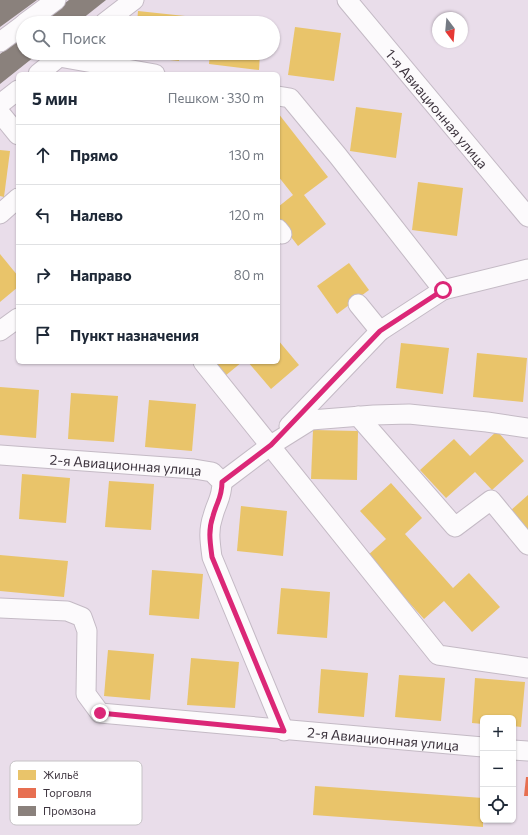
<!DOCTYPE html>
<html lang="ru">
<meta charset="utf-8">
<style>
body{margin:0;font-family:Commissioner,sans-serif;background:#f6f6f7;color:#1f2937}
.controls{position:absolute;right:12px;bottom:12px;display:grid;overflow:hidden;border-radius:6px;box-shadow:0 1px 3px #0004}
.controls button{width:36px;height:36px;display:grid;place-items:center;padding:0;border:0;border-bottom:1px solid #e0e1e3;background:#fff;color:#1f2937;font:20px sans-serif}
.compass{position:absolute;left:432px;top:12px;width:36px;height:36px;border-radius:50%;background:#fff;box-shadow:0 1px 3px #0004;rotate:164deg}
.stop{position:absolute;width:12px;height:12px;margin:-9px;border:3px solid #db2777;border-radius:50%;background:#fff}
.stop.end{background:#db2777;border-color:#fff;box-shadow:0 1px 4px #0008}
.list{margin:0;padding:0;list-style:none}
h2{display:flex;justify-content:space-between;align-items:center;height:52px;margin:0;padding:0 16px;font-size:17px}
h2 small{font-size:13px;font-weight:400;color:#747a83}
.list li{display:grid;grid-template-columns:26px 1fr auto;gap:12px;align-items:center;box-sizing:border-box;height:60px;padding:0 16px;border-top:1px solid #e0e1e3}
.list b{display:block;font-size:15px;white-space:nowrap}
.list em{font-size:13px;font-style:normal;color:#747a83}
.icon{flex:none;width:22px;height:22px;fill:none;stroke:currentColor;stroke-width:2;stroke-linecap:round;stroke-linejoin:round}
.map{position:relative;flex:none;width:528px;height:835px;overflow:hidden}
.search{position:absolute;background:#fff;box-shadow:0 1px 3px #0004;left:16px;top:16px;width:264px;height:44px;display:flex;align-items:center;gap:10px;box-sizing:border-box;padding:0 14px;border-radius:22px;color:#747a83;font-size:15px}
.panel{position:absolute;background:#fff;box-shadow:0 1px 3px #0004;left:16px;top:72px;width:264px;height:292px;border-radius:6px}
.map>svg:first-child{display:block}
.homes{fill:#e9c46a}
.shops{fill:#e76f51}
.industry{fill:#8a817c}
.lines{fill:none;stroke-linecap:round;stroke-linejoin:round}
.minor-casing{stroke:#c4bac5;stroke-width:21}
.minor{stroke:#fcfafc;stroke-width:19}
.route{stroke:#db2777;stroke-width:5}
.labels{text-anchor:middle;dominant-baseline:central;stroke-width:4;stroke-linejoin:round;paint-order:stroke}
.street-label{font-size:14px;fill:#3d343e;stroke:#fff}
.key{fill:#fff;stroke:#c5c2c5;stroke-width:1}
.key-label{font-size:11px;fill:#3d343e}
</style>
<div class="map">
<svg width="528" height="835" viewBox="0 0 528 835">
<rect width="100%" height="100%" fill="#e9ddea"/>
<g class="homes">
<path d="M138,11l47,5 -1,7h-47z"/>
<path d="M214,19l26,3v1h-27z"/>
<path d="M295,27l46,6 -7,48 -46,-6z"/>
<path d="M133,53h47l-1,8 -46,-5z"/>
<path d="M210,53h50l-1,17 -50,-6z"/>
<path d="M356,107l46,6 -6,45 -46,-7z"/>
<path d="M278,113l50,64 -24,18 22,29 -28,22 -20,-26v-13l15,-12 -15,-19z"/>
<path d="M0,150l10,1 -6,46 -4,-1z"/>
<path d="M418,182l45,6 -6,48 -45,-6z"/>
<path d="M0,254l18,22v11l-18,15z"/>
<path d="M349,263l20,27 -32,24 -20,-28z"/>
<path d="M278,340l21,25 -28,24 -23,-27h30z"/>
<path d="M401,343l48,5 -6,46 -47,-6z"/>
<path d="M477,353l50,5 -4,44 -50,-5z"/>
<path d="M214,362h28l-17,14z"/>
<path d="M0,387l39,3 -3,48 -36,-3z"/>
<path d="M71,393l47,3 -4,46 -46,-3z"/>
<path d="M149,400l47,4 -4,47 -47,-4z"/>
<path d="M313,430l45,1 -1,49 -46,-1z"/>
<path d="M497,431l27,30 -32,29 -17,-18 -29,26 -26,-28 34,-31 16,17z"/>
<path d="M22,474l48,4 -4,45 -47,-4z"/>
<path d="M109,481l45,3 -3,46 -46,-3z"/>
<path d="M391,483l31,35 -17,16 48,54 16,-15 31,34 -28,25 -28,-31 -20,18 -57,-63 19,-17 -26,-28z"/>
<path d="M528,495v37l-18,-21z"/>
<path d="M241,506l46,5 -4,45 -46,-5z"/>
<path d="M0,555l68,6 -4,36 -64,-6z"/>
<path d="M152,570l51,4 -4,45 -50,-4z"/>
<path d="M281,588l49,4 -3,46 -50,-4z"/>
<path d="M108,650l46,4 -4,46 -46,-4z"/>
<path d="M191,658l48,4 -4,46 -48,-3z"/>
<path d="M321,669l47,4 -4,44 -46,-4z"/>
<path d="M399,675l46,3 -4,43 -46,-4z"/>
<path d="M475,678l50,4 -4,45 -8,-1v-8h-30v6l-11,-1z"/>
<path d="M315,786l168,12v29l-170,-12z"/>
</g>
<path class="shops" d="M526,777h2v19h-4z"/>
<g class="industry">
<path d="M0,0h37l-37,27z"/>
<path d="M69,0h37l-29,23h-38z"/>
<path d="M23,36v17h16l-39,31v-30z"/>
</g>
<g class="lines">
<defs>
<g id="minor">
<path id="s1" d="M347,0l181,217"/>
<path d="M25,23l31,-23"/>
<path d="M104,23l30,-23"/>
<path d="M0,42l23,-17"/>
<path d="M59,57l96,17"/>
<path d="M38,74l26,-21"/>
<path d="M278,96l12,2 48,58 105,134"/>
<path d="M0,104l18,-14"/>
<path d="M0,113l18,22"/>
<path d="M0,214l18,-16"/>
<path d="M278,229l4,5"/>
<path d="M358,304l22,27"/>
<path d="M0,331l18,-13"/>
<path d="M203,362l235,293 90,13"/>
<path d="M358,416l97,111 36,-27 37,45"/>
<path d="M289,426l91,-95 63,-41 85,-21"/>
<path id="s2" d="M0,455l194,14 18,3 10,10c0,16 -5,19 -9,34 -5,14 -3,26 -1,41l72,174"/>
<path d="M222,482l49,-37 40,-25 63,-5 35,-1 78,8 41,6"/>
<path id="s3" d="M0,608l67,3 15,6 5,14 -1,63 14,19 383,34"/>
<path d="M513,750l15,1"/>
</g>
</defs>
<use href="#minor" class="minor-casing"/>
<use href="#minor" class="minor"/>
</g>
<g class="lines">
<path class="route" d="M100,713l184,18 -72,-174c-2,-15 -4,-27 1,-41 4,-15 9,-18 9,-34l49,-37 109,-114 63,-41"/>
</g>
<g class="labels">
<g class="street-label">
<text stroke="none"><textPath href="#s1" startOffset="141">1-я Авиационная улица</textPath></text>
<text stroke="none"><textPath href="#s2" startOffset="126">2-я Авиационная улица</textPath></text>
<text stroke="none"><textPath href="#s3" startOffset="469">2-я Авиационная улица</textPath></text>
</g>
</g>
<rect x="10" y="761" width="132" height="64" rx="6" class="key"/>
<rect x="18" y="770" width="18" height="10" fill="#e9c46a"/>
<rect x="18" y="788" width="18" height="10" fill="#e76f51"/>
<rect x="18" y="806" width="18" height="10" fill="#8a817c"/>
<g class="key-label">
<text x="43" y="779">Жильё</text>
<text x="43" y="797">Торговля</text>
<text x="43" y="815">Промзона</text>
</g>
</svg>
<div class="controls">
<button>+</button>
<button>−</button>
<button><svg class="icon" aria-label="locate" viewBox="0 0 24 24"><circle cx="12" cy="12" r="6"/><path d="M12 2v4M12 18v4M2 12h4M18 12h4"/></svg></button>
</div>
<svg class="compass" viewBox="-18 -18 36 36"><path d="M0-13l5 13h-10z" fill="#e53935"/><path d="M0 13l5-13h-10z" fill="#747a83"/></svg>
<div class="stop" style="left:443px;top:290px"></div>
<div class="stop end" style="left:100px;top:713px"></div>
<div class="search"><svg class="icon" aria-label="search" viewBox="0 0 24 24"><circle cx="10" cy="10" r="6"/><path d="M15 15l6 6"/></svg>Поиск</div>
<section class="panel">
<h2>5 мин<small>Пешком · 330 m</small></h2>
<ul class="list">
<li><svg class="icon" aria-label="ahead" viewBox="0 0 24 24"><path d="M12 20V5M6 11l6-6 6 6"/></svg><div><b>Прямо</b></div><em>130 m</em></li>
<li><svg class="icon" aria-label="left" viewBox="0 0 24 24"><path d="M17 20v-9H6M10 6l-5 5 5 5"/></svg><div><b>Налево</b></div><em>120 m</em></li>
<li><svg class="icon" aria-label="right" viewBox="0 0 24 24"><path d="M7 20v-9h11M14 6l5 5-5 5"/></svg><div><b>Направо</b></div><em>80 m</em></li>
<li><svg class="icon" aria-label="arrive" viewBox="0 0 24 24"><path d="M6 21V4h12l-3 4 3 4H6"/></svg><div><b>Пункт назначения</b></div></li>
</ul>
</section>
</div>
